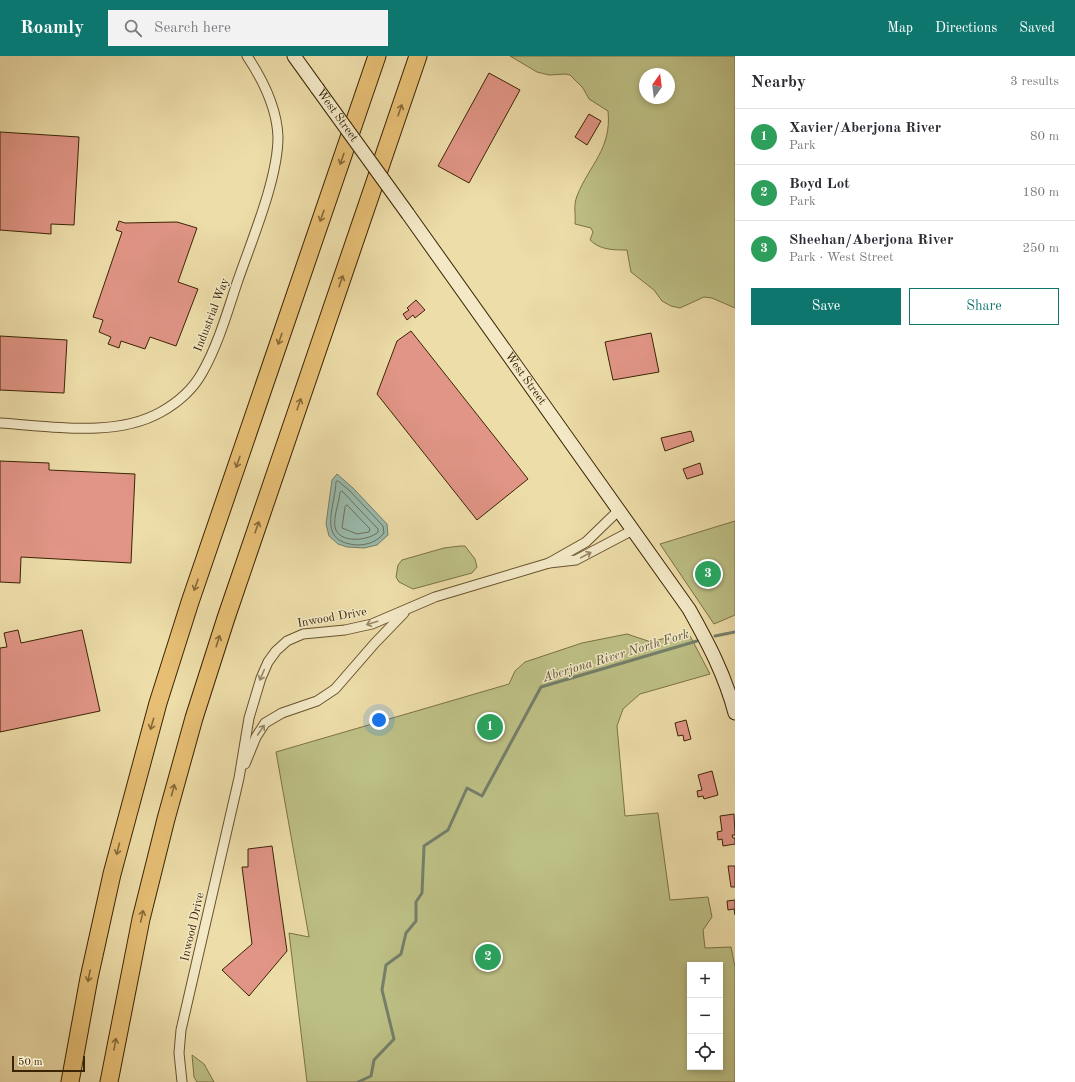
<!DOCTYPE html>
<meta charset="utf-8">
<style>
body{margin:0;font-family:"Old Standard TT",serif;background:#f2f2f3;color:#2b2b33}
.controls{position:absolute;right:12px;bottom:12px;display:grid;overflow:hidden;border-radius:0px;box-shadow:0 2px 6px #0003}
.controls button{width:36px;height:36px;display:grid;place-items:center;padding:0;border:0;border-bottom:1px solid #e1e1e2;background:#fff;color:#2b2b33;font:20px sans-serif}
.compass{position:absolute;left:639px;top:12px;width:36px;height:36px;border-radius:50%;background:#fff;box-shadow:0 2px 6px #0003;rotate:14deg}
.scale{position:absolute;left:12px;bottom:10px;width:73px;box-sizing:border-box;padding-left:4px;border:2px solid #3b2404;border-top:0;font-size:11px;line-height:14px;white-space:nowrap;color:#3b2404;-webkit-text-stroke:3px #f3e9c7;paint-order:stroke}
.you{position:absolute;left:379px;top:664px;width:14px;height:14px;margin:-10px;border:3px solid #fff;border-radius:50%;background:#1a73e8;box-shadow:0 0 0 6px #1a73e833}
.badge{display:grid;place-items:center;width:26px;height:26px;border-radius:50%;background:#0f766e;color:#fff;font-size:13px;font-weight:700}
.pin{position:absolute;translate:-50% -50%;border:2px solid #fff;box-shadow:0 1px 4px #0006}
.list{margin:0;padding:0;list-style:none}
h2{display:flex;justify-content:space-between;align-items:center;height:52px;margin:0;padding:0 16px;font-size:17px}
h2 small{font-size:13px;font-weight:400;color:#7c7c81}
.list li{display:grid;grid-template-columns:26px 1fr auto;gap:12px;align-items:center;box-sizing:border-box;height:56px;padding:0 16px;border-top:1px solid #e1e1e2}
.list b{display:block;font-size:15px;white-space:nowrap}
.list p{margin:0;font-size:13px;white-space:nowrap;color:#7c7c81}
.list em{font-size:13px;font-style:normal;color:#7c7c81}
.actions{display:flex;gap:8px;padding:12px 16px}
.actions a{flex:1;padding:9px 0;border:1px solid #0f766e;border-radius:0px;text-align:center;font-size:14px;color:#0f766e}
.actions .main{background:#0f766e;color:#fff}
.icon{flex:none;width:22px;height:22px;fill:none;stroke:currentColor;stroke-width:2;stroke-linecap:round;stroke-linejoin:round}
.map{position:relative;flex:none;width:735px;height:1026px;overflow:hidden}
header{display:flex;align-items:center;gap:24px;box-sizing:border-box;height:56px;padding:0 20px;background:#0f766e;color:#fff}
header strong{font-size:19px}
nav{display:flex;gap:22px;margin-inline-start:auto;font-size:14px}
.search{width:280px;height:36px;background:#f2f2f3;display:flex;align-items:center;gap:10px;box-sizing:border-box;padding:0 14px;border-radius:0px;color:#7c7c81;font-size:15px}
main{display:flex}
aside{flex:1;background:#fff}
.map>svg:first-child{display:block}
.green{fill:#bdc085;stroke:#7c7244;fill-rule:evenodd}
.water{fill:#9abbae;stroke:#747f6a}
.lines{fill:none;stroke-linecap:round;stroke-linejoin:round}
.shore{stroke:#6a7059;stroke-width:1}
.stream{stroke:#747f6a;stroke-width:3}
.building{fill:#e19586;stroke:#3b2404}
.minor-casing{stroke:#68522d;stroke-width:11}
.secondary-casing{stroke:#3b2404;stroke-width:15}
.motorway-casing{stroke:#3b2404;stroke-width:19}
.minor{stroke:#f3e9c7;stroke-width:9}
.secondary{stroke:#f3e9c7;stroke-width:13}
.motorway{stroke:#e6be74;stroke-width:17}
.secondary-bridge-casing{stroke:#3b2404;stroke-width:15;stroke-linecap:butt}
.secondary-bridge{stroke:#f3e9c7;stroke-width:13}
.oneway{stroke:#886936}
.oneway2{stroke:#978666}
.labels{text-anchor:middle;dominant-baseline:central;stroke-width:3;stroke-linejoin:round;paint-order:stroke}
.street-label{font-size:12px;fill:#3b2404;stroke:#f3e9c7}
.water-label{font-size:13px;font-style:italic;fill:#585137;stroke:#f3e9c7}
</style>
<header>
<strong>Roamly</strong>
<div class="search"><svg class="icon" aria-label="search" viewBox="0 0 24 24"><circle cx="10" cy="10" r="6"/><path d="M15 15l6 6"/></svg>Search here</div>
<nav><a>Map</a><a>Directions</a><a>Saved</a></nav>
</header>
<main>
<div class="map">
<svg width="735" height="1026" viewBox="0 0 735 1026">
<rect width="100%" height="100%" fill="#eddda9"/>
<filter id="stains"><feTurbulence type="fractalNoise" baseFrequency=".005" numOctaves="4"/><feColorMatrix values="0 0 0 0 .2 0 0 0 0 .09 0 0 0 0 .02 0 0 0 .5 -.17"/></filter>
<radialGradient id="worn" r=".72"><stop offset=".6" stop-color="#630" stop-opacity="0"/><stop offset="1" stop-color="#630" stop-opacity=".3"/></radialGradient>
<g class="green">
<path d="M510,0h225v252l-23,-10 -8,-1 -24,11 -9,-2 -9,-5 -8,-11 -23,-18 -4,-22c-14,0 -27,0 -37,-10l3,-8 -2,-4 -16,-4c1,-10 -2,-18 2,-28 12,-31 35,-47 31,-85l-19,-12 -6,-11 -13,-13 -4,-1 -17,1 -12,-3zM645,18h24v24h-24z"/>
<path d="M735,465v94l-21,9 -54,-80z"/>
<path d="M460,490h5l10,13 2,8 -5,6 -59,16 -14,-7 -3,-5 2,-12 4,-5 42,-12z"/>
<path d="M688,576l22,42 -70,20 -17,15 -6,17 8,90 33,-3 12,87 38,-3 4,20 -9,13 2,18 26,-1 4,20v115h-428l-18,-149 20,4 -33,-185 233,-68 6,-13 10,-9 57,-19 45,-9 24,8zM690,909h30v102h-30z"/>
<path d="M192,999l12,9 10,18h-17l-3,-5z"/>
</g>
<path class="water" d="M337,418l16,14 34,36 1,11 -11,10 -13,3 -17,-1 -9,-3 -9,-8 -3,-12 6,-44z"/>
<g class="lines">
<g class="shore">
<path d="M338,425l12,10 33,35 1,7c-7,9 -17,12 -27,12 -41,-3 -22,-37 -21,-63z"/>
<path d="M342,435l36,38v3c-9,9 -40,12 -43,-5 -2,-8 4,-25 5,-34z"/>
<path d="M347,449l23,24 -1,3 -12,2 -15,-6 3,-21z"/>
</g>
<g class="stream">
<path d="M715,580l20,-4"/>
<path d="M358,1026l13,-6 3,-16 20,-21 -12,-49 4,-25 15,-11 5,-21 10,-12v-19l6,-9 2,-47 24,-16 19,-42 15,8 59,-109 156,-46"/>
</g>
</g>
<g class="building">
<path d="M489,17l31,17 -51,93 -31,-17z"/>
<path d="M589,58l12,7 -14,24 -12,-8z"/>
<path d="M0,76l79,5 -5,88 -23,-1v10l-51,-4z"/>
<path d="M119,165l6,2 52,-1 20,6 -19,54 20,7 -22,57 -26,-9 -5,12 -24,-8 -2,7 -11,-4 3,-7 -12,-5 4,-12 -10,-3 29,-85 -6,-2z"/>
<path d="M416,244l9,10 -10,8 -2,-3 -6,5 -4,-6 6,-4 -2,-2z"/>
<path d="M411,275l117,148 -51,41 -100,-126 20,-53z"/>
<path d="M651,277l8,39 -46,8 -8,-38z"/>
<path d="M0,280l67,4 -3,53 -64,-3z"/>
<path d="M691,375l3,10 -29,10 -4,-13z"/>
<path d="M0,405l49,2v7l86,4 -4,89 -110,-6 -1,26 -20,-1z"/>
<path d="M700,407l3,11 -16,5 -4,-10z"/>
<path d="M18,574l3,13 61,-13 18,81 -100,21v-84l7,-1 -3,-14z"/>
<path d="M686,664l5,19 -7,2 -1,-6 -5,1 -3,-13z"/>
<path d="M712,715l6,24 -14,4 -1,-3 -5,1 -1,-6 5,-1 -4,-15z"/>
<path d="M734,758l1,21h-3l1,3h2v6l-12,2 -1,-7 -4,1 -1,-8 5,-1 -2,-15z"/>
<path d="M272,790l15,105 -38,45 -27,-26 30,-26 -10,-77h6v-18z"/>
<path d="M728,810h7v21h-4z"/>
<path d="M735,844v15l-1,-6 -6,1 -1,-9z"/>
</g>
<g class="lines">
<defs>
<g id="minor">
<path d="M0,367c51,3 115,15 161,-11 16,-9 32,-23 41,-39 16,-28 25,-60 35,-90 14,-41 41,-104 41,-146 -1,-29 -15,-57 -31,-81"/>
<path d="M549,507l37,-21 33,-32"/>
<path d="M245,708l11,-27 9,-14 17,-10 35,-12 18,-12 40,-46 29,-30"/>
<path d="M182,1026l-3,-29 2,-23 58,-252 10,-60 12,-40 7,-16 8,-11 11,-10 16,-7 42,-4 27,-6 63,-27 114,-34 27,-3 57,-30"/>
</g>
<g id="secondary">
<path d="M294,0l23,32"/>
<path id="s1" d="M408,158l281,395c19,34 36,66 46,104"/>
</g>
<g id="motorway">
<path d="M70,1026l19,-104 23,-104 46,-171 32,-101 187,-546"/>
<path d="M109,1026l32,-163 25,-100 28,-101 32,-100 192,-562"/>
</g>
</defs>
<use href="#minor" class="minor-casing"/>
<use href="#secondary" class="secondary-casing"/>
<use href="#motorway" class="motorway-casing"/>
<use href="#minor" class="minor"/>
<use href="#secondary" class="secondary"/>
<use href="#motorway" class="motorway"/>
<defs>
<g id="secondary-bridge">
<path id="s2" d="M317,32l91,126"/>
</g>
</defs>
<use href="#secondary-bridge" class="secondary-bridge-casing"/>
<use href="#secondary-bridge" class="secondary-bridge"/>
</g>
<defs><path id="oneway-shaft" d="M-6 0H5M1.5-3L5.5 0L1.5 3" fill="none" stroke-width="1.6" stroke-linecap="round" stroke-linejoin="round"/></defs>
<g class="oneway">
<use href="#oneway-shaft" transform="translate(400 54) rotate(-71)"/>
<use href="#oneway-shaft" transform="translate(342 103) rotate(109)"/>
<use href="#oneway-shaft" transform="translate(322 160) rotate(109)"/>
<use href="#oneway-shaft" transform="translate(341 225) rotate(-71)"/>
<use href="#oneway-shaft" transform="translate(280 283) rotate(109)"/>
<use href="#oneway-shaft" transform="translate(299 348) rotate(-71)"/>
<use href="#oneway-shaft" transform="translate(238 406) rotate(109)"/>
<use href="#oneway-shaft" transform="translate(257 471) rotate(-71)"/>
<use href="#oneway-shaft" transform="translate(196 529) rotate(109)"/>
<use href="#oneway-shaft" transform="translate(218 585) rotate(-72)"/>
<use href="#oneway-shaft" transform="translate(152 668) rotate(106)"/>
<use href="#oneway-shaft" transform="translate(173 734) rotate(-75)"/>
<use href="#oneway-shaft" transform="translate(118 793) rotate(104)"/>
<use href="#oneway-shaft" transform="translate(142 860) rotate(-77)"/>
<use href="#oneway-shaft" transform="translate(89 920) rotate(101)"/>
<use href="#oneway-shaft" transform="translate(115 988) rotate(-80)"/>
</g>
<g class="oneway2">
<use href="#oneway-shaft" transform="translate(586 499) rotate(-28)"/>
<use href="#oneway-shaft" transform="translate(372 567) rotate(163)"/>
<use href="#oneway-shaft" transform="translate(262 619) rotate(113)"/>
<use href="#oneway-shaft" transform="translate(261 674) rotate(-56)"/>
</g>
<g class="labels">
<g class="street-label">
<text stroke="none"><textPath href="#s2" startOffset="34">West Street</textPath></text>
<text transform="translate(212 259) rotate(-69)">Industrial Way</text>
<text stroke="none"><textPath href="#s1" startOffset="202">West Street</textPath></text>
<text transform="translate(332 562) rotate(-10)">Inwood Drive</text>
<text transform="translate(193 871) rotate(-77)">Inwood Drive</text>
</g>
<g class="water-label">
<text transform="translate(616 600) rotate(-17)">Aberjona River North Fork</text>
</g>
</g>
<rect width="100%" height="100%" filter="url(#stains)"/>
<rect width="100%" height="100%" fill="url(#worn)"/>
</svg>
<div class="controls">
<button>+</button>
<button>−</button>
<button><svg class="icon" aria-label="locate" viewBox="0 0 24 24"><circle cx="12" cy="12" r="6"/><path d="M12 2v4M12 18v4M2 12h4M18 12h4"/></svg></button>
</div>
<svg class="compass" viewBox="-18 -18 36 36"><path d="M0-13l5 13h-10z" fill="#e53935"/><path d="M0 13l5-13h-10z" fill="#7c7c81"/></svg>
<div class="scale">50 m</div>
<div class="you"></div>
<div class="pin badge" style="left:490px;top:671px;background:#2e9e5b">1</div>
<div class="pin badge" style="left:488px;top:901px;background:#2e9e5b">2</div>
<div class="pin badge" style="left:708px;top:518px;background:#2e9e5b">3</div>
</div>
<aside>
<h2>Nearby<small>3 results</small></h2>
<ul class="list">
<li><span class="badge" style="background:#2e9e5b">1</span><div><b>Xavier/Aberjona River</b><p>Park</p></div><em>80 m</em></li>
<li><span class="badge" style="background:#2e9e5b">2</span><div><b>Boyd Lot</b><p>Park</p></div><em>180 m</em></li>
<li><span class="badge" style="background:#2e9e5b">3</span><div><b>Sheehan/Aberjona River</b><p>Park · West Street</p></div><em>250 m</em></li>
</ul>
<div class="actions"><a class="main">Save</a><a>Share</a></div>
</aside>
</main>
